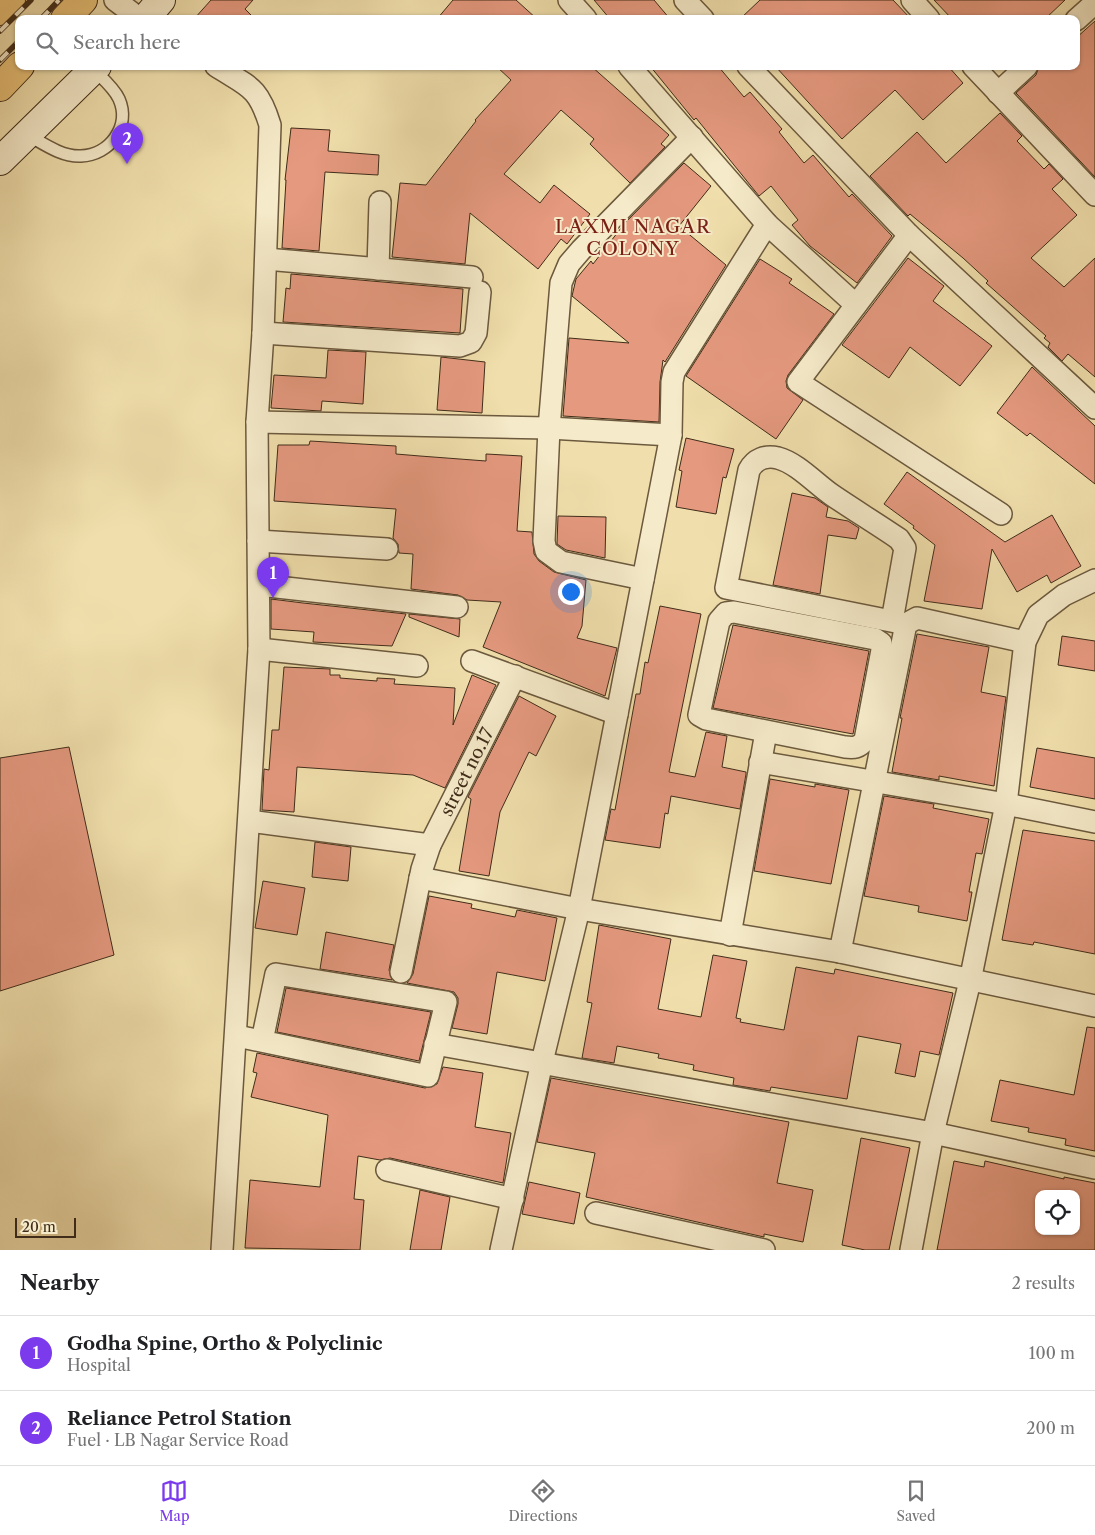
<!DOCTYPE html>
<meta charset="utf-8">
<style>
body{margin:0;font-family:"Libre Caslon Text",serif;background:#f2f2f2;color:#202124}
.controls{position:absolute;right:15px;bottom:15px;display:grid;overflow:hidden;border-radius:10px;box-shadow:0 1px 4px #0004}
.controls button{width:45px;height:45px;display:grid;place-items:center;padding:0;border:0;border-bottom:1px solid #e0e0e0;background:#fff;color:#202124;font:25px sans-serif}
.scale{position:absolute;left:15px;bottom:12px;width:61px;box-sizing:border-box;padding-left:5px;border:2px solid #402c19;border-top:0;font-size:14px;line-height:18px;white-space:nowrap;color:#402c19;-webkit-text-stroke:4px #f5eac9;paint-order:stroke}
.you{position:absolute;left:570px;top:591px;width:18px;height:18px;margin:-12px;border:4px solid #fff;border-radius:50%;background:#1a73e8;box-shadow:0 0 0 8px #1a73e833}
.badge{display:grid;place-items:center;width:32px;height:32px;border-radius:50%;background:#7c3aed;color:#fff;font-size:16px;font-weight:700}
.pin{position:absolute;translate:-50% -41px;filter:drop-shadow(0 1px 2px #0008)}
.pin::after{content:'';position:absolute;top:26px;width:18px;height:15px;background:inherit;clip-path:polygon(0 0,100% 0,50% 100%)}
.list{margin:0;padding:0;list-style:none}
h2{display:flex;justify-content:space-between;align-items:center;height:65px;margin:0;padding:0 20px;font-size:21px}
h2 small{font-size:16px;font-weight:400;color:#757577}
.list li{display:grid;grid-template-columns:32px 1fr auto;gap:15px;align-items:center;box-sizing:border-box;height:75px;padding:0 20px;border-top:1px solid #e0e0e0}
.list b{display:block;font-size:19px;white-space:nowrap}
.list p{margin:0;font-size:16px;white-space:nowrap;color:#757577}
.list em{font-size:16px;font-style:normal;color:#757577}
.icon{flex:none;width:28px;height:28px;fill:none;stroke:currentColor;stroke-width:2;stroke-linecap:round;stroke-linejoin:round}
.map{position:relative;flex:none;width:1095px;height:1250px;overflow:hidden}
.search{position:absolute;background:#fff;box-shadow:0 1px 4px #0004;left:15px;right:15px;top:15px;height:55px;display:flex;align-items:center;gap:12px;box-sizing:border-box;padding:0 18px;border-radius:10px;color:#757577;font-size:19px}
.sheet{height:215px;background:#fff}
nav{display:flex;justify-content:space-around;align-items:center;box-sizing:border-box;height:70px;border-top:1px solid #e0e0e0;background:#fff;font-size:14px;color:#757577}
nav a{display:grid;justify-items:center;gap:2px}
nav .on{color:#7c3aed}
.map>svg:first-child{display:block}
.building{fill:#e5997f;stroke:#402c19;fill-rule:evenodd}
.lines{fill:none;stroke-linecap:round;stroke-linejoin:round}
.lane-casing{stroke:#6c593e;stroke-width:14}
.street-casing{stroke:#6c593e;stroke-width:24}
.secondary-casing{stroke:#402c19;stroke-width:30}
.highway-casing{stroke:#402c19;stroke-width:30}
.lane{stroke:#f5eac9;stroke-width:11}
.street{stroke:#f5eac9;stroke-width:21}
.secondary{stroke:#f5eac9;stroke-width:28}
.highway{stroke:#e8c076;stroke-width:28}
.rail-casing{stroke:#402c19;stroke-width:5.5}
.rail{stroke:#f5eac9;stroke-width:4;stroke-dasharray:11;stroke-linecap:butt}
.labels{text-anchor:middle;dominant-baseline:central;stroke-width:4;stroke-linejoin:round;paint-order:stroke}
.street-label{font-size:18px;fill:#402c19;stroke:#f5eac9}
.neighbourhood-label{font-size:19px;letter-spacing:1px;fill:#7a1f14;stroke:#f5eac9}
</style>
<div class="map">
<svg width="1095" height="1250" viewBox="0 0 1095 1250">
<rect width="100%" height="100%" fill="#f0dfac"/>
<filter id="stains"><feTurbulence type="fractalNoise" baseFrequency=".004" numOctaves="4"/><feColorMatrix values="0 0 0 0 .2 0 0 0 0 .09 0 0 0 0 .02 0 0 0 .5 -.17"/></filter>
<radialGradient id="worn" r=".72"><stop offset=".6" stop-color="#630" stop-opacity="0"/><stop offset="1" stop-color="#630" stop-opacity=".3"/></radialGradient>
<g class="building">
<path d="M211,0h42l-8,9 10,10h-61z"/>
<path d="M453,0h63l21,19h-100z"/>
<path d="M594,0h60l16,19h-60z"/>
<path d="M760,0h133l18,19h-171z"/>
<path d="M934,0h131l-20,19h-93z"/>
<path d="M1095,21v156l-79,-84 20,-18 3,-9 37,1v-29z"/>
<path d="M496,66h95l78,69 -8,9 4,3 -35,36 -40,-39 4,-5 -33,-29 -57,64 36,29 14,-18 36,29 -23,30 -6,-5 -23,30 -68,-56 -5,51 -73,-7 8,-74 26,2 50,-64 -1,-1 36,-40z"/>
<path d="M650,66h68l26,31 6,-5 32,37 -3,3 25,31 9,-8 36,42 3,-3 40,42 -35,47 -47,-37 -18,-21 6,-5 -27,-34 -12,10 -63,-78 -2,2z"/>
<path d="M775,66h173l15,17 -40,37 -28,-30 -53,49z"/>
<path d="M1000,113l22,23 -5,5 27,28 5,-5 14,15 -11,10 25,26 -46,43 33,29 31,-29v119l-27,-23 -6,7 -14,-14 2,-4 -6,-5 2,-2 -60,-53 2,-2 -25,-23 -53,-44 -2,2 -38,-40 47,-44 29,31z"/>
<path d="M291,128l39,2 -2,21 51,4 -1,20 -53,-3 -6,79 -37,-3 4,-68h-1z"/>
<path d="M684,163l27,23 -32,40 47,39 -61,97 -2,-2 -3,22 -1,40 -96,-6 6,-78 60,5 -57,-47 4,-17 15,-18 2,3 32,-41z"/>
<path d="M908,258l36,28 -11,15 59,45 -32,40 -50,-39 -21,31 -47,-33z"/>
<path d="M760,259l32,20 -3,4 45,31 -46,61 -2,6 1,7 16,12 -27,39 -90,-63z"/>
<path d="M291,274l172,15 -3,44 -177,-11 3,-34 4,1z"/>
<path d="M328,350l38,2 -3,52 -41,-3 -1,10 -50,-3 3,-33 52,3z"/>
<path d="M441,357l44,5 -3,51 -45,-3z"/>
<path d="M1032,367l63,59v58l-65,-51 -3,3 -30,-23z"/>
<path d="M686,438l48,11 -8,29 -3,-1 -7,37 -40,-7 6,-36 -3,-1z"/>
<path d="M310,441l86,5v8l24,2 66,5v-7l36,2 -5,75 15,1 2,22 5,7 15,11 32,8 -4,46 -5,12 40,10 -12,48 -122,-49 18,-45 -34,-2 -9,-5 -47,-6 2,-35 -14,-1 -1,-9 -5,-6 3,-29 -122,-8 4,-56h31z"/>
<path d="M907,472l98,70 47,-27 29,51 -30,17 -4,-8 -30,17 -25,-43 -10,60 -58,-8 11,-56 -22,-17 1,-2 -30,-22z"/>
<path d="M792,493l23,5 13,9 -2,10 22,4 11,7 -3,11 -28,-4 -8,59 -47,-9z"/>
<path d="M558,516l48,1 -1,41 -39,-8 -9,-6z"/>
<path d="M271,599l32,4 103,11 -14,32 -79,-4 1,-10 -43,-3z"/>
<path d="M660,606l41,8 -32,158 26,5 11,-45 21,4 -5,31 24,5v2l-6,35 -69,-13 -3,18 -3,-1 -5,35 -55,-8 6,-31 4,1 21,-116h4l5,-32 3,1z"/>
<path d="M409,614l51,5 -1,18 -50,-20z"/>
<path d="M733,625l136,26 -16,83 -140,-26z"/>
<path d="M917,634l72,13 -8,45 25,5 -12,89 -55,-10v4l-47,-8 10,-54h-2z"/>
<path d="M1062,636l33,5v30l-37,-6z"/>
<path d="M284,667l46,2v6h10v3l37,3v-3l18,1 -1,5 61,4 -2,37 19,-50 24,10 -51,103 -32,-13 -116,-8 -3,45 -32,-2 2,-41 5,1 3,-40h7z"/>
<path d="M519,696l37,20 -20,40 -7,-4 -29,60 -11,64 -30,-5 12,-72 -3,-2z"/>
<path d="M69,747l45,208 -114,36v-233z"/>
<path d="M1037,748l58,10v41l-65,-12z"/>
<path d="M770,779l45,8v-3l34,6 -18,94 -77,-13z"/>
<path d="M884,796l50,8 -1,4 56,11 -7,35 -6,-1 -7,39h3l-5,29 -49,-9 1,-6 -55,-10z"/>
<path d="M1023,830l72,11v113l-61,-12 -1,3 -31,-5z"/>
<path d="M315,842l36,5 -3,34 -36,-4z"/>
<path d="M263,881l42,7 -8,47 -42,-7z"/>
<path d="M429,896l43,8 -1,4 44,9 2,-7 40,8 -12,63 -48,-9 -10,62 -35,-6 6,-24v-6l-4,-6 -47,-9 6,-9z"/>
<path d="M599,925l72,14 -13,70 43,8 12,-62 34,6 -11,57 5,1 -1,3 44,8 12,-63 38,7 1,-5 118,24 -14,62 -19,-4 -5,26 -20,-4 6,-29 -43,-8 -11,63 -76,-12 -1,4 -37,-6 1,-7 -41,-8 1,-5 -36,-7 1,-4 -42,-8 -3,17 -32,-5 10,-55 -5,-1z"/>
<path d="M326,932l68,13 -5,25 3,10 -72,-11z"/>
<path d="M286,988l145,24 -12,49 -142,-29z"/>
<path d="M1087,1027l8,1v123l-30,-6 1,-6 -38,-7 1,-4 -38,-7 9,-41 74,15z"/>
<path d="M257,1053l168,35 12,-4 6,-17 40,6 -8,54 36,6 -8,50 -113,-25 -10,2 -22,-4 -4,43 10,1 -4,50 -115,-2 5,-68 70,7 8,-72 -77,-18 6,-24 -4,-1z"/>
<path d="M551,1078l238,44 -12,61 36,7 -10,52 -39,-8v3l-178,-40 9,-44 -58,-11z"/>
<path d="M861,1138l49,10 -21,102h-24l-23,-5z"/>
<path d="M954,1161l30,6 1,-6 79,18v-2l31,6v67h-158zM1039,1194h37v37h-37z"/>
<path d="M529,1182l51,11 -6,31 -52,-10z"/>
<path d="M420,1190l30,7 -9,53h-31z"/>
</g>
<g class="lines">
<defs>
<path id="lane" d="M28,135c16,9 34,22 53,21 29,-1 50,-30 38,-57 -5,-11 -17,-21 -25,-29"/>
<g id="street">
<path d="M115,0l25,19"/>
<path d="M569,0l17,19"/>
<path d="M685,0l18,19"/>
<path d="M912,0l17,19"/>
<path d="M1076,20l19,-17"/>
<path d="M216,66c33,21 42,20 54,59l-7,208 -6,89 2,227 -37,601"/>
<path d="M629,66l138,158 89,81"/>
<path d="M748,66l161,169 186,173"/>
<path d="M973,66l122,129"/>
<path d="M998,93l29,-27"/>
<path d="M909,235l-111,147 203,132"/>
<path d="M266,259l206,18"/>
<path d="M378,269l2,-67"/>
<path d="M263,333l197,13 11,-4 5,-9 4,-41"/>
<path d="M257,422l292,6 122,7"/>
<path d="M258,541l129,8"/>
<path d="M643,579l-82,-17 -15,-11 -2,-10 5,-113 12,-145 8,-19 12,-14 111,-113"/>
<path d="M259,585l198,22"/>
<path d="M734,612l141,27 6,4 1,7 -17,90c-6,8 -11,8 -20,7l-139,-28 -7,-4 20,-94 7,-8z"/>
<path d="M892,621l13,-73 -6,-9c-22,-15 -45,-29 -67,-44 -16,-11 -35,-32 -54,-37 -13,-3 -23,1 -29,12l-23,118 180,36"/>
<path d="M259,649l158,17"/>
<path d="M472,661l145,53"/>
<path d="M760,762l246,42 89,18"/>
<path d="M250,821l180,24"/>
<path d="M420,878l159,31 261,43 255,54"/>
<path d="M730,935l36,-203"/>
<path d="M840,952l66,-328 11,-6 108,24"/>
<path d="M401,972l21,-103 8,-24 85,-169"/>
<path d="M237,1036l191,40 18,-74 -170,-28 -14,67"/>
<path d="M435,1044l498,89 162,35"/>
<path d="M387,1170l126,29"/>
<path d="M596,1213l168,37"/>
<path d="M501,1250l41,-188 37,-153 38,-195 54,-279 1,-53 2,-10 93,-148"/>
<path d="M911,1250l22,-117 37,-152 36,-177 19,-162 13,-27 26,-20 31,-15"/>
</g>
<g id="secondary">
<path d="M145,19l16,-19"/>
<path d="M0,161l97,-95"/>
</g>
<g id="highway">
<path d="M0,11l11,-11"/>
<path d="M65,19l18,-19"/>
<path d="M0,87l20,-21"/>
</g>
</defs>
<use href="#lane" class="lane-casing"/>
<use href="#street" class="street-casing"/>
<use href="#secondary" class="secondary-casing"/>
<use href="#highway" class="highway-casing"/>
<use href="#lane" class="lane"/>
<use href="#street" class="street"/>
<use href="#secondary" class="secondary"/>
<use href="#highway" class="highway"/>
<defs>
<g id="rail">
<path d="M41,19l18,-19"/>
<path d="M0,31l31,-31"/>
<path d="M0,60l19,-19"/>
</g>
</defs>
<use href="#rail" class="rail-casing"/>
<use href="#rail" class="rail"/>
</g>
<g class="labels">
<g class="street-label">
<text transform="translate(467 772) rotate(-63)">street no.17</text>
</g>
<g class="neighbourhood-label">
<text x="633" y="226">LAXMI NAGAR<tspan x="633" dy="22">COLONY</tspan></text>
</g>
</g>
<rect width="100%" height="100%" filter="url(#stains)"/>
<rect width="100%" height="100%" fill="url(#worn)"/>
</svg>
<div class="controls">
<button><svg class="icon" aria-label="locate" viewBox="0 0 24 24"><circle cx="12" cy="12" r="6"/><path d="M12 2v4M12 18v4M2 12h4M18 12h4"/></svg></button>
</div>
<div class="scale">20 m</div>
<div class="you"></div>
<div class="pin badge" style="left:273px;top:598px">1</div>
<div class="pin badge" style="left:127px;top:164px">2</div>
<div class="search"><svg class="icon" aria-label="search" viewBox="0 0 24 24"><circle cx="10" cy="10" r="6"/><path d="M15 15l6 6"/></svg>Search here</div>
</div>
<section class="sheet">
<h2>Nearby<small>2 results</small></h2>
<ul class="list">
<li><span class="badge">1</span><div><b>Godha Spine, Ortho &amp; Polyclinic</b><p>Hospital</p></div><em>100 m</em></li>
<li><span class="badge">2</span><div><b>Reliance Petrol Station</b><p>Fuel · LB Nagar Service Road</p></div><em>200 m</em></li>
</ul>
</section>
<nav>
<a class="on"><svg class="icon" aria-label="map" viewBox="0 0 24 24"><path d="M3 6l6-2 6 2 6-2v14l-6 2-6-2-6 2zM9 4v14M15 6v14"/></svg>Map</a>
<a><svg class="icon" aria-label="directions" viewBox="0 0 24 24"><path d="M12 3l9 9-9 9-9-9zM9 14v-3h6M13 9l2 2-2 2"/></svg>Directions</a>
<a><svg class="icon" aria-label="saved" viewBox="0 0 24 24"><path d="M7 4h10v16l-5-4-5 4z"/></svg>Saved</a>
</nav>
